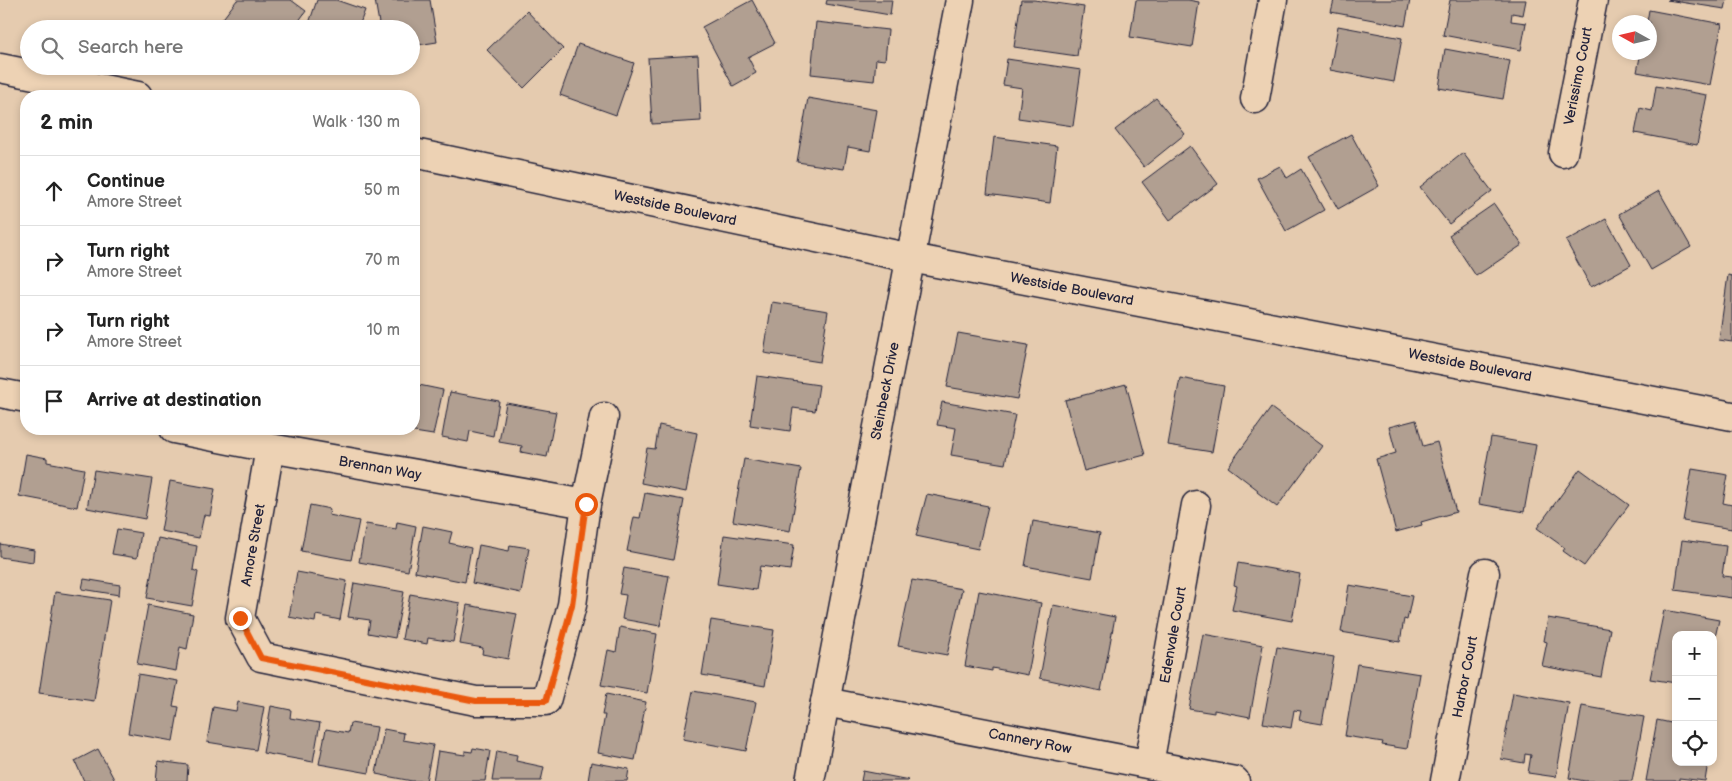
<!DOCTYPE html>
<meta charset="utf-8">
<style>
body{margin:0;font-family:"Balsamiq Sans",sans-serif;background:#f6f6f6;color:#222}
.controls{position:absolute;right:15px;bottom:15px;display:grid;overflow:hidden;border-radius:10px;box-shadow:0 2px 8px #0003}
.controls button{width:45px;height:45px;display:grid;place-items:center;padding:0;border:0;border-bottom:1px solid #e0e0e0;background:#fff;color:#222;font:25px sans-serif}
.compass{position:absolute;left:1612px;top:15px;width:45px;height:45px;border-radius:50%;background:#fff;box-shadow:0 2px 8px #0003;rotate:278deg}
.stop{position:absolute;width:15px;height:15px;margin:-11px;border:4px solid #ea580c;border-radius:50%;background:#fff}
.stop.end{background:#ea580c;border-color:#fff;box-shadow:0 1px 5px #0008}
.list{margin:0;padding:0;list-style:none}
h2{display:flex;justify-content:space-between;align-items:center;height:65px;margin:0;padding:0 20px;font-size:21px}
h2 small{font-size:16px;font-weight:400;color:#767676}
.list li{display:grid;grid-template-columns:32px 1fr auto;gap:15px;align-items:center;box-sizing:border-box;height:70px;padding:0 20px;border-top:1px solid #e0e0e0}
.list b{display:block;font-size:19px;white-space:nowrap}
.list p{margin:0;font-size:16px;white-space:nowrap;color:#767676}
.list em{font-size:16px;font-style:normal;color:#767676}
.icon{flex:none;width:28px;height:28px;fill:none;stroke:currentColor;stroke-width:2;stroke-linecap:round;stroke-linejoin:round}
.map{position:relative;flex:none;width:1732px;height:781px;overflow:hidden}
.search{position:absolute;background:#fff;box-shadow:0 2px 8px #0003;left:20px;top:20px;width:400px;height:55px;display:flex;align-items:center;gap:12px;box-sizing:border-box;padding:0 18px;border-radius:28px;color:#767676;font-size:19px}
.panel{position:absolute;background:#fff;box-shadow:0 2px 8px #0003;left:20px;top:90px;width:400px;height:345px;border-radius:20px}
.map>svg:first-child{display:block}
.building{fill:#b19f91;stroke:#22223b}
.lines{fill:none;stroke-linecap:round;stroke-linejoin:round}
.minor-casing{stroke:#22223b;stroke-width:31}
.tertiary-casing{stroke:#22223b;stroke-width:31}
.minor{stroke:#edd2b4;stroke-width:28}
.tertiary{stroke:#edd2b4;stroke-width:28}
.route{stroke:#ea580c;stroke-width:6}
.labels{text-anchor:middle;dominant-baseline:central;stroke-width:4.5;stroke-linejoin:round;paint-order:stroke}
.street-label{font-size:14px;fill:#22223b;stroke:#edd2b4}
</style>
<div class="map">
<svg width="1732" height="781" viewBox="0 0 1732 781">
<rect width="100%" height="100%" fill="#e5cbaf"/>
<filter id="ink" filterUnits="userSpaceOnUse"><feTurbulence type="fractalNoise" baseFrequency=".02" numOctaves="2"/><feDisplacementMap in="SourceGraphic" scale="10" xChannelSelector="R" yChannelSelector="G"/><feConvolveMatrix kernelMatrix="1 2 1 2 8 2 1 2 1" color-interpolation-filters="sRGB"/></filter>
<g filter="url(#ink)">
<g class="building">
<path d="M237,0h54l15,11 -13,18h-61l-11,-8z"/>
<path d="M317,0h19l29,10 -7,19h-51z"/>
<path d="M375,0h55l7,42 -26,4v-17h-31z"/>
<path d="M752,0l23,43 -27,14 8,16 -23,13 -31,-59z"/>
<path d="M827,0h65l-2,15 -64,-11z"/>
<path d="M1021,0h13l50,7 -7,49 -63,-9z"/>
<path d="M1136,0h52l11,2 -7,45 -62,-10z"/>
<path d="M1334,0h76l-5,26 -74,-14z"/>
<path d="M1450,0h76l-3,15 -11,-2 -1,8 15,2 -5,27 -78,-15z"/>
<path d="M1667,0h60l-2,9z"/>
<path d="M1649,10l73,14 -12,61 -73,-13 4,-20h9v-30h-3z"/>
<path d="M527,11l36,38 -39,39 -37,-38z"/>
<path d="M816,22l72,8 -3,30 -9,-1 -2,22 -63,-7z"/>
<path d="M1338,26l64,12 -8,44 -64,-12z"/>
<path d="M578,44l56,19 -18,52 -56,-20z"/>
<path d="M1445,49l65,12 -7,38 -64,-11z"/>
<path d="M698,55l3,66 -49,3 -4,-66z"/>
<path d="M1007,59l74,11 -8,56 -55,-8 4,-30 -19,-3z"/>
<path d="M1656,86l51,9 -10,50 -62,-12 5,-25 12,3z"/>
<path d="M808,98l69,12 -7,41 -22,-4 -4,22 -47,-7z"/>
<path d="M1156,98l29,36 -41,33 -29,-37z"/>
<path d="M1351,134l28,52 -41,23 -29,-52z"/>
<path d="M994,137l63,9 -7,57 -63,-9z"/>
<path d="M1190,146l28,38 -48,36 -28,-38z"/>
<path d="M1463,153l29,38 -43,33 -29,-37z"/>
<path d="M1280,166l7,12 14,-9 23,41 -38,21 -29,-53z"/>
<path d="M1659,191l32,56 -40,23 -32,-56z"/>
<path d="M1494,204l28,41 -46,31 -27,-41z"/>
<path d="M1606,219l25,46 -40,22 -25,-46z"/>
<path d="M1728,275l4,1v66l-13,-2z"/>
<path d="M772,302l56,9 -8,51 -56,-9z"/>
<path d="M958,333l70,12 -11,54 -70,-12z"/>
<path d="M757,376l62,9 -4,26 -22,-3 -3,23 -40,-6z"/>
<path d="M1180,378l44,8 -12,66 -44,-7z"/>
<path d="M414,384l29,6 -10,45 -25,-4 1,-2h5z"/>
<path d="M1126,384l19,71 -61,16 -19,-71z"/>
<path d="M450,392l49,9 -6,35 -23,-5 -2,11 -26,-5z"/>
<path d="M942,402l73,13 -10,49 -54,-9 5,-27 -19,-3z"/>
<path d="M506,403l50,9 -9,45 -26,-5 1,-6 -23,-4z"/>
<path d="M1271,408l51,38 -45,61 -20,-15 1,-2 -30,-23z"/>
<path d="M1416,420l7,26 14,-4 19,70 -35,10 1,3 -26,7 -20,-73 20,-6 -7,-26z"/>
<path d="M659,425l38,8 -11,59 -45,-9 6,-35 8,1z"/>
<path d="M1491,437l45,8 -12,67 -45,-8z"/>
<path d="M26,454l21,4v4l37,7 -7,38 -58,-11z"/>
<path d="M744,459l57,10 -11,62 -57,-10z"/>
<path d="M1580,469l49,36 -45,61 -21,-15 2,-3 -28,-20z"/>
<path d="M1692,469l36,6 -5,28 9,2v24l-49,-8z"/>
<path d="M94,470l58,9 -7,40 -58,-11z"/>
<path d="M170,481l45,8 -5,27 -6,-1 -5,23 -38,-7z"/>
<path d="M645,493l39,7 -11,60 -46,-9 7,-34 6,1z"/>
<path d="M927,494l61,12 -10,43 -62,-13z"/>
<path d="M310,505l20,4 -1,6 30,6 -8,39 -50,-9z"/>
<path d="M1033,521l67,12 -8,45 -67,-12z"/>
<path d="M397,522l19,4 -8,45 -49,-9 7,-38 30,5z"/>
<path d="M423,526l29,6 -3,11 22,5 -6,34 -50,-10z"/>
<path d="M117,529l24,4 -4,25 -25,-4z"/>
<path d="M724,535l70,10 -4,25 -30,-4 -4,24 -39,-6z"/>
<path d="M158,538l39,8 -4,24 5,2 -6,34 -45,-8z"/>
<path d="M1682,540l44,6 -4,30 10,1v21l-57,-8z"/>
<path d="M0,544l34,6 -1,12 -33,-5z"/>
<path d="M479,545l30,6 1,-6 19,3 -8,45 -49,-10z"/>
<path d="M1238,563l62,11 -8,47 -60,-11 5,-24 -3,-1z"/>
<path d="M624,568l45,8 -9,50 -38,-7 4,-24 -7,-1z"/>
<path d="M297,572l50,9 -7,39 -24,-5 -1,7 -26,-5z"/>
<path d="M84,579l36,6 -1,10 -37,-6z"/>
<path d="M912,580l50,9 -15,66 -49,-9z"/>
<path d="M354,583l50,9 -9,46 -27,-5 2,-13 -22,-3z"/>
<path d="M1349,585l63,11 -5,24 -3,-1 -4,23 -59,-10z"/>
<path d="M979,591l62,12 -13,72 -36,-7v3l-27,-5z"/>
<path d="M55,592l55,8 -16,101 -55,-8z"/>
<path d="M410,594l50,9 -7,39 -25,-4 -1,6 -25,-5z"/>
<path d="M148,605l45,9 -6,35 -7,-2 -4,24 -39,-7z"/>
<path d="M467,605l50,9 -9,45 -26,-5 1,-6 -23,-4z"/>
<path d="M1053,605l62,12 -14,74 -61,-13z"/>
<path d="M1664,610l55,10 -6,26v-11h-37v48l-26,-4z"/>
<path d="M1548,618l62,11 -9,48 -59,-11 5,-24 -3,-1z"/>
<path d="M711,620l63,10 -9,56 -63,-11z"/>
<path d="M620,627l37,7 -10,59 -46,-8 7,-35 8,2z"/>
<path d="M1203,634l60,11 -13,72 -36,-7v3l-25,-4z"/>
<path d="M1277,647l57,10 -12,67 -23,-4 2,-9 -7,-1 -3,18 -28,-5z"/>
<path d="M1357,664l63,10 -13,75 -25,-4 1,-3 -38,-6z"/>
<path d="M138,674l40,7 -5,25 6,1 -6,34 -45,-8z"/>
<path d="M693,691l63,11 -10,49 -63,-12z"/>
<path d="M1513,693l56,10 -13,74 -28,-4 3,-18 -6,-1 -1,9 -23,-4z"/>
<path d="M606,694l40,8 -11,58 -37,-7 7,-38h-3z"/>
<path d="M238,702l26,5 -8,43 -49,-8 6,-35 23,4z"/>
<path d="M271,706l20,4 -1,8 30,5 -7,39 -50,-9z"/>
<path d="M1582,706l62,11 -12,64h-47l-16,-3z"/>
<path d="M1657,720l19,4v38h32l-3,19 -26,-3v3h-33z"/>
<path d="M350,723l27,4 -8,46 -50,-9 7,-35 22,4z"/>
<path d="M384,729l20,4 -1,7 30,5 -7,36h-14l-36,-7z"/>
<path d="M473,748l17,3 -5,30h-52l5,-30 27,4v-4l7,1z"/>
<path d="M98,749l17,32h-31l-9,-20z"/>
<path d="M497,751l20,4 -1,6 28,6 -3,14h-49z"/>
<path d="M158,761l30,4 -1,16h-31z"/>
<path d="M591,762l38,7 -2,12h-39z"/>
<path d="M863,771l46,9 -1,1h-47z"/>
</g>
<g class="lines">
<defs>
<g id="minor">
<path d="M1255,99l18,-99"/>
<path d="M1563,153l30,-153"/>
<path d="M0,393l26,5"/>
<path d="M174,429l96,19 316,56"/>
<path d="M270,448l-30,170 21,39 215,44h70l26,-96 14,-101 18,-87"/>
<path d="M825,702l410,79"/>
<path d="M1149,764l47,-259"/>
<path d="M810,781l150,-781"/>
<path d="M1445,781l40,-208"/>
</g>
<g id="tertiary">
<path d="M0,68l138,28"/>
<path d="M414,153l497,105 821,158"/>
</g>
</defs>
<use href="#minor" class="minor-casing"/>
<use href="#tertiary" class="tertiary-casing"/>
<use href="#minor" class="minor"/>
<use href="#tertiary" class="tertiary"/>
</g>
</g>
<g class="lines" filter="url(#ink)">
<path class="route" d="M240,618l21,40 215,43h70l26,-96 14,-101"/>
</g>
<g class="labels">
<g class="street-label">
<text transform="translate(1578 76) rotate(-79)">Verissimo Court</text>
<text transform="translate(675 208) rotate(12)">Westside Boulevard</text>
<text transform="translate(1072 289) rotate(11)">Westside Boulevard</text>
<text transform="translate(1470 365) rotate(11)">Westside Boulevard</text>
<text transform="translate(885 391) rotate(-79)">Steinbeck Drive</text>
<text transform="translate(380 468) rotate(10)">Brennan Way</text>
<text transform="translate(253 545) rotate(-80)">Amore Street</text>
<text transform="translate(1173 635) rotate(-80)">Edenvale Court</text>
<text transform="translate(1465 677) rotate(-79)">Harbor Court</text>
<text transform="translate(1030 741) rotate(11)">Cannery Row</text>
</g>
</g>
</svg>
<div class="controls">
<button>+</button>
<button>−</button>
<button><svg class="icon" aria-label="locate" viewBox="0 0 24 24"><circle cx="12" cy="12" r="6"/><path d="M12 2v4M12 18v4M2 12h4M18 12h4"/></svg></button>
</div>
<svg class="compass" viewBox="-18 -18 36 36"><path d="M0-13l5 13h-10z" fill="#e53935"/><path d="M0 13l5-13h-10z" fill="#767676"/></svg>
<div class="stop" style="left:586px;top:504px"></div>
<div class="stop end" style="left:240px;top:618px"></div>
<div class="search"><svg class="icon" aria-label="search" viewBox="0 0 24 24"><circle cx="10" cy="10" r="6"/><path d="M15 15l6 6"/></svg>Search here</div>
<section class="panel">
<h2>2 min<small>Walk · 130 m</small></h2>
<ul class="list">
<li><svg class="icon" aria-label="ahead" viewBox="0 0 24 24"><path d="M12 20V5M6 11l6-6 6 6"/></svg><div><b>Continue</b><p>Amore Street</p></div><em>50 m</em></li>
<li><svg class="icon" aria-label="right" viewBox="0 0 24 24"><path d="M7 20v-9h11M14 6l5 5-5 5"/></svg><div><b>Turn right</b><p>Amore Street</p></div><em>70 m</em></li>
<li><svg class="icon" aria-label="right" viewBox="0 0 24 24"><path d="M7 20v-9h11M14 6l5 5-5 5"/></svg><div><b>Turn right</b><p>Amore Street</p></div><em>10 m</em></li>
<li><svg class="icon" aria-label="arrive" viewBox="0 0 24 24"><path d="M6 21V4h12l-3 4 3 4H6"/></svg><div><b>Arrive at destination</b></div></li>
</ul>
</section>
</div>
